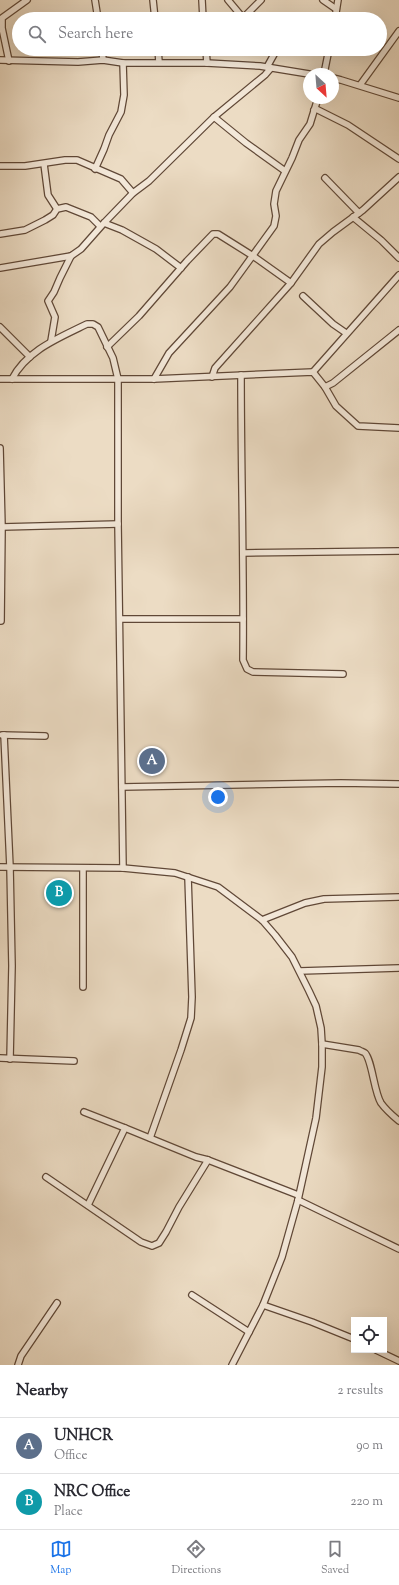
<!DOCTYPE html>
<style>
body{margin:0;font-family:"Sorts Mill Goudy",serif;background:#f2f2f3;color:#2b2b33}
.controls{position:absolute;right:12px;bottom:12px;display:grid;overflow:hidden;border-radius:0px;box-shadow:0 4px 16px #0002}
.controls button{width:36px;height:36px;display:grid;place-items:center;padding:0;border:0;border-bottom:1px solid #e1e1e2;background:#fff;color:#2b2b33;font:20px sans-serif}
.compass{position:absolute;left:303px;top:68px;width:36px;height:36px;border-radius:50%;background:#fff;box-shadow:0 4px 16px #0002;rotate:154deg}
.you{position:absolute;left:218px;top:797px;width:14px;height:14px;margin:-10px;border:3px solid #fff;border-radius:50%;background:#1a73e8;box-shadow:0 0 0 6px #1a73e833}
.badge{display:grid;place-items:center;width:26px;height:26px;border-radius:50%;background:#1a73e8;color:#fff;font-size:13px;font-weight:700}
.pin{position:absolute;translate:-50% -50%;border:2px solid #fff;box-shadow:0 1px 4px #0006}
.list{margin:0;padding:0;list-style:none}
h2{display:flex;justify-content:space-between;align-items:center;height:52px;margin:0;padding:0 16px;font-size:17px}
h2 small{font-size:13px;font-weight:400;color:#7c7c81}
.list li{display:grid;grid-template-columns:26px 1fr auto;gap:12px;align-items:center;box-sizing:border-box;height:56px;padding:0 16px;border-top:1px solid #e1e1e2}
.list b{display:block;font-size:15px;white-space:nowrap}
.list p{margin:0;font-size:13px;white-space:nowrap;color:#7c7c81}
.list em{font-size:13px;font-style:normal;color:#7c7c81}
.icon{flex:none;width:22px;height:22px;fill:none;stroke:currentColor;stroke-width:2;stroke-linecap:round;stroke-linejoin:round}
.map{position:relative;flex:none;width:399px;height:1365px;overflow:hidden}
.search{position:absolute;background:#fff;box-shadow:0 4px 16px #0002;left:12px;right:12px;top:12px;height:44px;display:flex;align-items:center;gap:10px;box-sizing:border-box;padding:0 14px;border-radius:22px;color:#7c7c81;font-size:15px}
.sheet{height:164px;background:#fff}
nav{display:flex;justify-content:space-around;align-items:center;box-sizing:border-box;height:56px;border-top:1px solid #e1e1e2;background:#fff;font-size:11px;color:#7c7c81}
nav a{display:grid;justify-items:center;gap:2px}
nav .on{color:#1a73e8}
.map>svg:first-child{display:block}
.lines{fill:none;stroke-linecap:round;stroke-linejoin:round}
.minor-casing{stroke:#604837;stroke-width:8}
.minor{stroke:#f3e8d9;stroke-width:5.5}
</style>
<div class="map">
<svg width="399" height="1365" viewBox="0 0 399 1365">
<rect width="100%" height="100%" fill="#ecdcc4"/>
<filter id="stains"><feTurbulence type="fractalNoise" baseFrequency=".005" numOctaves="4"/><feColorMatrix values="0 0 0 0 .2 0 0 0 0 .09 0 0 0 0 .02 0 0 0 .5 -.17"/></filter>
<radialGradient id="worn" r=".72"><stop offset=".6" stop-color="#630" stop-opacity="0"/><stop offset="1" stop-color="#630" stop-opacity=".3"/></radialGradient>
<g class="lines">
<defs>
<g id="minor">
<path d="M95,0l3,19"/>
<path d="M153,0l2,19"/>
<path d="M202,0l1,19"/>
<path d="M228,0l16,19"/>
<path d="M323,0l13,9"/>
<path d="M243,18l18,-18"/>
<path d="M335,19l3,-19"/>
<path d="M102,49l1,11"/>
<path d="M158,49l1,13"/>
<path d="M206,49l1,14"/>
<path d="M0,60l78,2 25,-2 20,3h84l53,3 49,8"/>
<path d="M9,61l-7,-33v-10l25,-18"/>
<path d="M267,67l10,-18"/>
<path d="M324,74l5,-25"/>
<path d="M333,78l8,2 58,18"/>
<path d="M360,85l39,-54"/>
<path d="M314,110l2,-1 32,16 51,34"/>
<path d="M214,117l32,26 39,28"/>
<path d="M44,164l4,31 9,14"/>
<path d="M0,166h25l40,-6h12l44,19 12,14"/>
<path d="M95,169l9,-20 5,-14 12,-23 3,-17 -1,-32"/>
<path d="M325,178l34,35"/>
<path d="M353,217l28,23 18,18"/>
<path d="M104,223l18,7 34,19 25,19"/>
<path d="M0,234l25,-4 20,-10 8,-5 4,-6 9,-2 25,10 9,9"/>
<path d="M0,268l71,-12 10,-7 23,-26 29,-30 16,-12 65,-64 51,-42 6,-7"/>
<path d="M303,296l30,28 13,9"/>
<path d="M0,327l30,30"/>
<path d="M51,341l4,-24 -7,-16 6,-9 6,-14 11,-22"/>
<path d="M107,347l32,-31 48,-55 26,-27h5l35,22 38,27"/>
<path d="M313,372l86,-97"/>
<path d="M241,375c0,95 3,190 2,285l4,9 6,3 90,2"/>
<path d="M212,377l3,-9 76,-85 28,-39 14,-12 30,-22 36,-33"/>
<path d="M0,379h154l159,-7 12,15 8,-4 66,-53"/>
<path d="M12,379c15,-29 47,-41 75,-55h6l5,3 15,31 5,21v145l5,344"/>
<path d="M154,379l15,-26 61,-66 44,-61 2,-10 -2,-12 2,-13 16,-33 7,-18 11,-16 8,-26"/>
<path d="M325,387l11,19 22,20 41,2"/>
<path d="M0,448l2,79 -1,94"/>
<path d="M2,527l116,-3"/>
<path d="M243,553l156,-2"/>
<path d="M121,619h122"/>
<path d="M2,735l43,1"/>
<path d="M4,735l6,132 2,99 -2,93"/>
<path d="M122,787l219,-4 58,1"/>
<path d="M0,867l123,1 52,5 43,14 44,33 13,15 17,22 17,34 7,15 5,22 1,16v23l-6,51 -18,82 -16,57 -19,48 -31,60"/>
<path d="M83,869v118"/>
<path d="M262,920l43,-17 19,-4 75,-2"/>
<path d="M300,971l99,-3"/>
<path d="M322,1044l37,6c1,1 5,2 6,3 7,7 9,39 16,50 5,7 12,13 18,18"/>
<path d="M0,1058l74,3"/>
<path d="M84,1112l41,16 71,29 12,3 90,35"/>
<path d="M150,1138l31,-88 10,-32 1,-21 -4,-120"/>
<path d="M46,1177l95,65 11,4 7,-3 7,-11 13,-25 29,-47"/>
<path d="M298,1200l101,49"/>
<path d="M88,1205l37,-77"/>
<path d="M192,1295l57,37"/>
<path d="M263,1305l49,17 42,17"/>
<path d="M376,1350l23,11"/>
<path d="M18,1365l3,-9 36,-53"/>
</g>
</defs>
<use href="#minor" class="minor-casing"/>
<use href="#minor" class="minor"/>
</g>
<rect width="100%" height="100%" filter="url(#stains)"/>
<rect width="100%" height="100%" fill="url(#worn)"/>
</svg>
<div class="controls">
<button><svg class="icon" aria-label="locate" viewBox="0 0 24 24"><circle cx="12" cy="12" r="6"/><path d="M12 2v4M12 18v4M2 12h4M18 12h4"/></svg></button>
</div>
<svg class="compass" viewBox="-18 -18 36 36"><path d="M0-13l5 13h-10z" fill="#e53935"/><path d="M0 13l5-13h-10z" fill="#7c7c81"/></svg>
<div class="you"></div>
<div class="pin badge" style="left:152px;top:761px;background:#5c6f8a">A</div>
<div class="pin badge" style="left:59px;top:893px;background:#0f9aa8">B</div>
<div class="search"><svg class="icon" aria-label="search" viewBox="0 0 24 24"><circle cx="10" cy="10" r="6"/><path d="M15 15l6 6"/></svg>Search here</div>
</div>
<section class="sheet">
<h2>Nearby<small>2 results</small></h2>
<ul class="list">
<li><span class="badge" style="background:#5c6f8a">A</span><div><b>UNHCR</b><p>Office</p></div><em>90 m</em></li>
<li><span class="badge" style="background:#0f9aa8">B</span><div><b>NRC Office</b><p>Place</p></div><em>220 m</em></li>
</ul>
</section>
<nav>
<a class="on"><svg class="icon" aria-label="map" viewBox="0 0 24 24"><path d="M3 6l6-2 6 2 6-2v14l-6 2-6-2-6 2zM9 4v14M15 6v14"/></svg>Map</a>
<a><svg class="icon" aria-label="directions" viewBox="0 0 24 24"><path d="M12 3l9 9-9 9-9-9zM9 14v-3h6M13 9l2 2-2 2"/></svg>Directions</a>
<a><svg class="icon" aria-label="saved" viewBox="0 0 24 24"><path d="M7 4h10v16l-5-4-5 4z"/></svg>Saved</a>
</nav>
